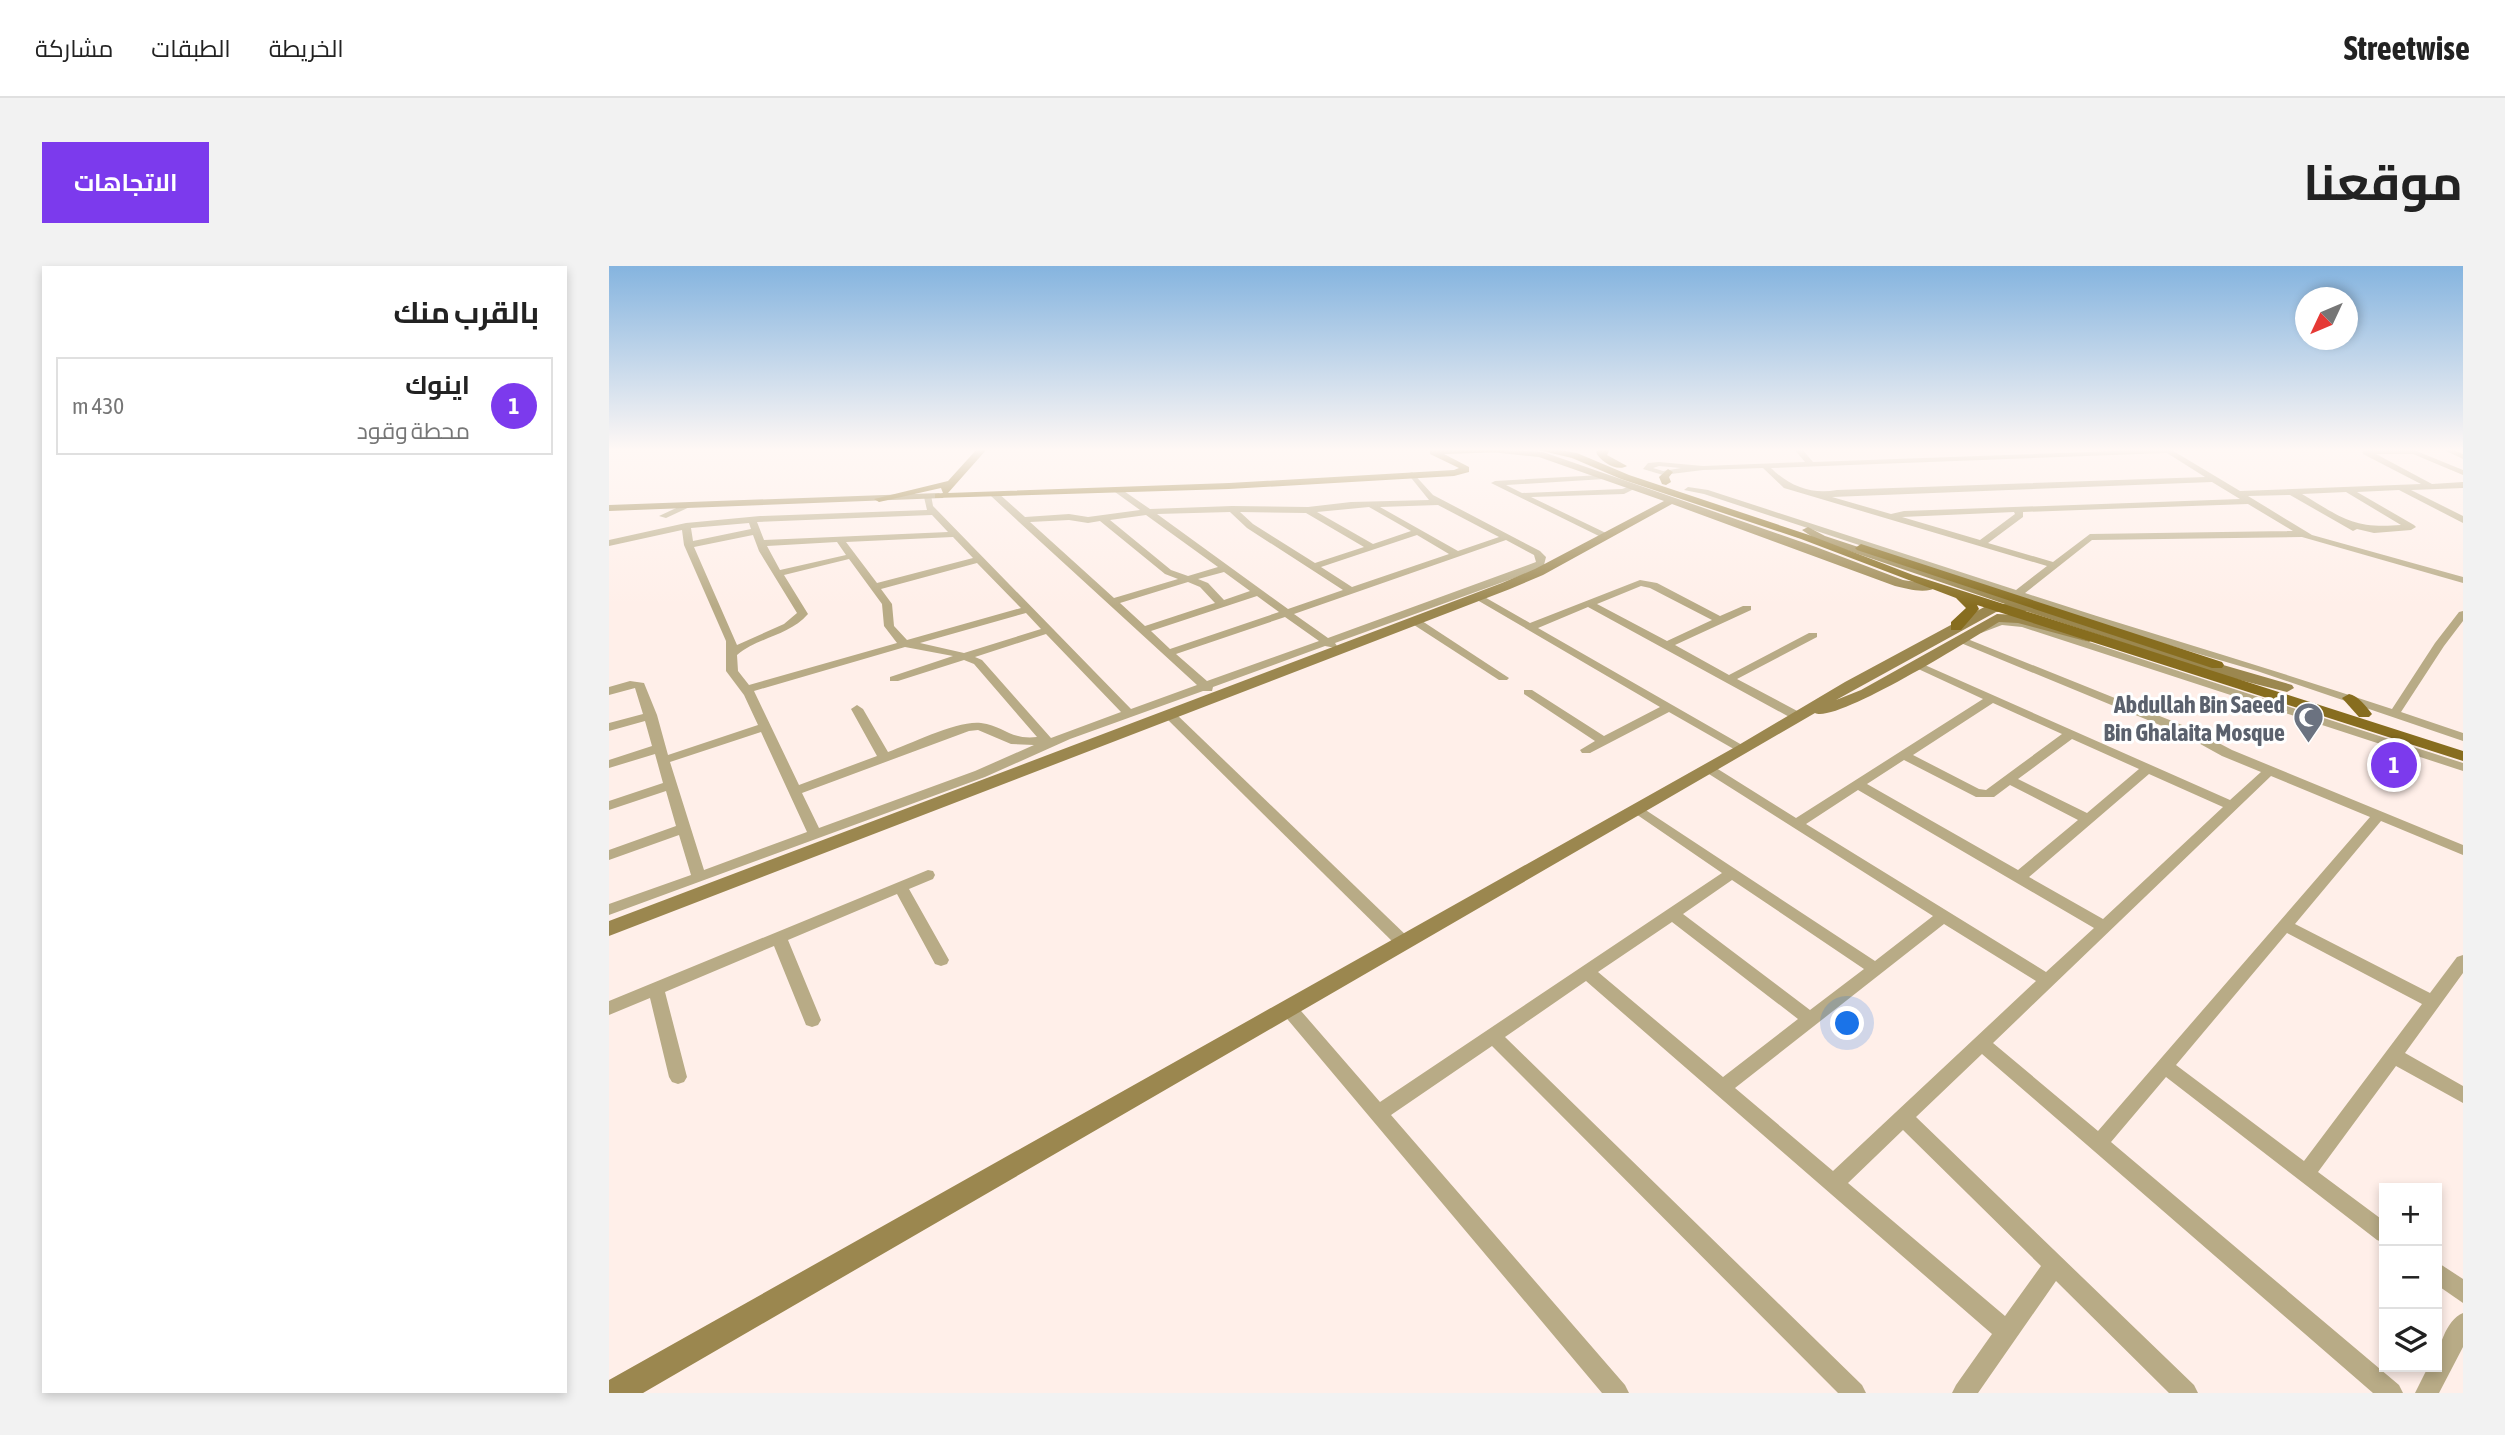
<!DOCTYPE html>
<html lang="ar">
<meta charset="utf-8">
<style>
body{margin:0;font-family:"Asap Condensed",Cairo,sans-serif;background:#f2f2f2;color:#222;direction:rtl}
.controls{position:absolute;right:21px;bottom:21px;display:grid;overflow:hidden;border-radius:0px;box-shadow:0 4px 10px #0003}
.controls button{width:63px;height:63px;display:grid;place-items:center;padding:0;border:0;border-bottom:2px solid #e0e0e0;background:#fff;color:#222;font:35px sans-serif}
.compass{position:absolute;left:1686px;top:21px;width:63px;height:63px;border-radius:50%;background:#fff;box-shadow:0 4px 10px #0003;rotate:226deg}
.you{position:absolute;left:1239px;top:758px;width:24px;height:24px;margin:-18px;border:5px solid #fff;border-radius:50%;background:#1a73e8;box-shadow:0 0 0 10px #1a73e833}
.badge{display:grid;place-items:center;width:46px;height:46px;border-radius:50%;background:#7c3aed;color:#fff;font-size:23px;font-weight:700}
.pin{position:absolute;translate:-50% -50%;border:4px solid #fff;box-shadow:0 2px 7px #0006}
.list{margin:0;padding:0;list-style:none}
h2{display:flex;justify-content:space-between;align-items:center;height:91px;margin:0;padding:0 28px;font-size:30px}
h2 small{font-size:23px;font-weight:400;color:#767676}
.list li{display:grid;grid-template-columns:46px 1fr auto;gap:21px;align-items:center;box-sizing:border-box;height:98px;margin:0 14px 14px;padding:0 14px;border:2px solid #e0e0e0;border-radius:0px}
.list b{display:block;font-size:26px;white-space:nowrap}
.list p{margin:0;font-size:23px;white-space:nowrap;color:#767676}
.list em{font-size:23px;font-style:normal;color:#767676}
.icon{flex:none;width:38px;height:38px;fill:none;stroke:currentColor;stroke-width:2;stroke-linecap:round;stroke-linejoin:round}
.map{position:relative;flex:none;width:1854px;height:1127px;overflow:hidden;direction:ltr;border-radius:0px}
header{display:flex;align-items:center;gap:42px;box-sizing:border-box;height:98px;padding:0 35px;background:#fff;border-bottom:2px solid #e0e0e0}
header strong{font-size:33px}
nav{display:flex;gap:38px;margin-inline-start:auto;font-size:24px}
.intro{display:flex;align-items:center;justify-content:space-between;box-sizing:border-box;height:168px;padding:0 42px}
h1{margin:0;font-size:49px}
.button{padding:18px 32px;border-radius:0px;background:#7c3aed;color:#fff;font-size:24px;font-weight:700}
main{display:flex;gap:42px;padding:0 42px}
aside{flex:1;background:#fff;border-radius:0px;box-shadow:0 4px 10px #0003}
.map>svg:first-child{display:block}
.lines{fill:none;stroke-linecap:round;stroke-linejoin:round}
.street{fill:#b8ab86;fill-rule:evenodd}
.secondary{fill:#9b874f;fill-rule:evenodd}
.primary{fill:#876d1f;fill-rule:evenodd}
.labels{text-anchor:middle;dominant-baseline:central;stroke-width:6;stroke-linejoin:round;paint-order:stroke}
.worship-label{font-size:24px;font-weight:bold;fill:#5b616d;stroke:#fff;text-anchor:end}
</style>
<header>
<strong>Streetwise</strong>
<nav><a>الخريطة</a><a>الطبقات</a><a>مشاركة</a></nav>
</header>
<div class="intro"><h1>موقعنا</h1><a class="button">الاتجاهات</a></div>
<main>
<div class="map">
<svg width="1854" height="1127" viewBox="0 0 1854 1127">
<rect width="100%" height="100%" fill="#ffefe9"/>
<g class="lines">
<g class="street">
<path d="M1185,183h8l11,13 357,-13 70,42 181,-7 -58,-30 -1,-2 4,-2h48l49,20v5l-50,-21h-37l56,30 31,-2v6l-52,2 52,26v7l-64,-33 -42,2 57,33 2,2 -5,3 -37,3 -17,-4 -4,2 -63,-36 -42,1 64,39 151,42v6l-161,-46 -210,3 -67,53c122,40 245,75 367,116l43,-66 24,-31 4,-1v10l-19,25 -43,66 62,21v8l-206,-70 -140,-41 -413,-136 -20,-4 4,-3 20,3 308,100 31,-24 -263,-78 -21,-20 -60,2 -40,5 -20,-6 5,-6 11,-1 44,4 102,-4zM1558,187l38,24 -368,13c-25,5 -48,-4 -66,-22zM1050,200l22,2 -18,3 -10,-3zM1603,216l28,17 -336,12 -13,3 -59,-17zM1737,226l55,33c-48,4 -59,-7 -99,-31zM1639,238l45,27 -203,3 -37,28 -65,-19 35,-26v-5zM1405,246l1,2 -35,26 -78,-23z"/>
<path d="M1833,183h9l12,5v5z"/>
<path d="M803,206l21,23 107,56 6,6 -2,8 -8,5 -201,73 2,3 -1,2 -11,-2 -112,41 -1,4h-9l-133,48 -85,38 -376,138v-11l82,-29 -12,-40 -70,25v-10l67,-24 -10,-35 -57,19v-9l54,-18 -8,-29 -46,14v-8l43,-14 -7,-25 -36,10v-8l34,-9 -8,-26 -26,7v-8l21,-6 14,2 13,32 11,40 90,-30 -14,-30 -18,-24v-30l-42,-96 -2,-15 -73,16v-6l77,-17 74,-7 167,-6 -3,-13 7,-2 2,11 198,203 66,-24 -178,-163 -28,-26v-4h6l28,25 44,-3 19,3 52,-7 -25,-18 -1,-2 4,-3 32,22 82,-3 76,1 43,-5 78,-2 -21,-26zM829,239l61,32 -41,14 -78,-44zM760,241l42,24 -38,13 -56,-32zM621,246l17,16 96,62 -55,19 -131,-95zM631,246l66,1 58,34 -49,16 -62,-39zM323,249l16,17 -184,8 -7,-18zM537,249l72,52 -30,9 -17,-6 -61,-50zM460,254l19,3 12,-2 65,53 13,5 -64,19 -84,-76zM140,257l2,6 -58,12 -2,-13zM144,269l6,16 38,62 -13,11 -47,21 -43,-98zM808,269l32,19 -97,33 -31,-20zM344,271l20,21 -96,25 -31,-41zM897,274l28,15 2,7 -208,76 -34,-24zM228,276l9,13 -66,15 -13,-24zM240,293l33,45 2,22 13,17 -148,42 -11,-14 -1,-16c21,-18 52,-19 71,-41l-24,-39zM368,297l44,45 -114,32 -13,-14 -2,-22 -11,-15zM615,306l26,19 -26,9 -16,-17 -10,-4zM579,316l12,5 15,16 -70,23 -25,-23zM648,330l22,16 -109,37 -19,-18zM417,347l15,16 -77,24 -44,-10zM676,351l34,24 -112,40 -31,-27zM437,368l75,78 -70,26 -69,-78 -7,-3zM296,381l48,9 -63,21v4h8l66,-21 10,4 63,73c-27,3 -33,-11 -56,-14 -23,-3 -71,21 -93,29l-25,-43 -6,-4 -6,4 26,47 -78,29 -45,-94zM369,464l33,14 23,1 -59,26 -156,57 -17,-35 167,-62zM152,466l46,100 -103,38 -34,-108z"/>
<path d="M992,209l4,2 -1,2 -98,6 16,8 100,-4 12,-4v4l-10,5 -93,3 77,37 2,2 -5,3 -114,-56 4,-2z"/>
<path d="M78,237l7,2 -28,13 -7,-2z"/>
<path d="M1031,314l17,3 63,33 23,-10h8v4l-76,35 54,30 80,-42h8v4l-80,42 64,34 2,3 -2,3h-8l-205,-112 -50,21 211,121 -2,3h-8l-70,-40 -79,41h-8l-2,-3 15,-9 -71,-47v-4h8l72,46 56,-29 -188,-110 9,-2 49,28zM1032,320l9,2 62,32 -45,21 -70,-37z"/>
<path d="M806,352l4,1 90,59 -2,2h-8l-88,-57 -1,-2z"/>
<path d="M1392,353l26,3 436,141v8l-441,-144 -20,-2 -21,8 -5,-3z"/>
<path d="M1351,370l232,93 40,21 231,95v10l-82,-34 -86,103 135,69 27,-36 6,-2v18l-58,80 58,33v17l-67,-37 -78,106 66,49v22l-7,-3 -211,-163 -55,65 288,243 4,8h-30l-391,-339 -66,63 278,268 4,8h-29l-113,-112 -78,112h-26l4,-8 36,-51 -406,-353 -81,56 357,348 4,8h-28l-346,-347 -101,69 234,270 4,8h-27l-319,-379 -2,-5 2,-5 6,-2 6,2 85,98 342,-229 -89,-61 -2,-3 2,-3 5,-1 237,156 58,-45 -232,-147 2,-3h10l83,52 187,-119 -69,-32v-4l4,-1 312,138 31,-28 -39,-16 -38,-21 -228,-94 -1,-2zM1384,437l69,31 -76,56 -7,-1 -66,-34zM1463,473l67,30 -52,44 -69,-34zM1295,494l72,37h18l16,-12 68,35 -60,50 -151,-86zM1540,508l74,33 -120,112 -74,-42zM1662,510l99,41 -272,314 -105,-88zM1249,524l236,138 -48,44 -240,-148zM1123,614l132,89 -54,41 -127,-96zM1063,656l126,97 -75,58 -125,-105zM1335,658l92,57 -203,190 -98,-83zM1678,667l135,71 -118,157 -128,-96zM1294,864l138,136 -36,50 -157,-133z"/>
<path d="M561,445l4,1 236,227 2,4 -2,4h-12l-232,-229 -2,-3 2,-3z"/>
<path d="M319,604l5,1 2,4 -2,4 -24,10 40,71 -2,4 -6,2 -6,-2 -38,-70 -109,46 33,80 -3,5 -6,2 -6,-2 -32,-79 -109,46 22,85 -3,5 -6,2 -6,-2 -3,-5 -19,-79 -41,17v-14z"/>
<path d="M1828,996l26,17v24l-26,-18z"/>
<path d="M1854,1047v34l-24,46h-24l13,-26h9c0,-18 9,-47 26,-54z"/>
</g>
<g class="secondary">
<path d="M877,183l57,3 273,95 87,33c11,3 28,0 36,6 -13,9 -30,3 -44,0l-223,-82 -129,71 -33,14 -901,347v-15l893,-338 33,-14 129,-68 -125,-44 -48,-5z"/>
<path d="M330,227l5,3 -1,2 -334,13v-6z"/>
<path d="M1199,261l17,9 336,111 131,38 2,3 -7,4 -63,-16 -198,-65 -30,1 -160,88 25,-10 136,-76 22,1 75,20 2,3 -7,4 -71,-19 -19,-1c-26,16 -163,102 -184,91l-1172,680h-34v-13l1128,-634 108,-64 143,-77 17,-1 -188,-64 -15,-10z"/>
</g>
<g class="primary">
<path d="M368,183h10l-39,44 281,-10 225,-13 5,-2 -29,-14v-4l80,-1 -5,3 -61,2 25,13v5l-15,4 -225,13 -294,9v-4l8,-1 -2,-5 -62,14 -5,-3 74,-18z"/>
<path d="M925,183h20l23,4 52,22 180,60 104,40 550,176v10l-486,-156 2,4 -18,21h-10v-8l15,-14 -10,-10 -155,-59 -180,-60 -49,-21z"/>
<path d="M990,183h11l-3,6 20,11c-9,6 -27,-4 -31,-14z"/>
<path d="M1059,203l5,3 -4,5 2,5 -5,3 -4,-1 -3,-7z"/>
<path d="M1252,278l361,118 2,3 -2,3h-10l-355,-118 -2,-2z"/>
<path d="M1740,428c9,2 17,12 23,20l-3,3h-10l-17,-19z"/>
</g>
</g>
<linearGradient id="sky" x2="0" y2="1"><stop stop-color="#85b4df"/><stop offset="0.54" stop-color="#fff8f5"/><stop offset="1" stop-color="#fff8f5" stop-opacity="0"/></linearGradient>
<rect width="1854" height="340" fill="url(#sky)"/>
<defs>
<symbol id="mosque-pin" viewBox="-11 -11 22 30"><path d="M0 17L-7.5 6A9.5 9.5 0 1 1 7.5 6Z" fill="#6b7280" stroke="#fff"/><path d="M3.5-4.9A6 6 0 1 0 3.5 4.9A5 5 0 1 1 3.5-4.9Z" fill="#fff"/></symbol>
</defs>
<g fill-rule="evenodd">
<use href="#mosque-pin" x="1682" y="434" width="35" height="47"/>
</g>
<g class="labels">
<g class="worship-label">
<text x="1676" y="438">Abdullah Bin Saeed<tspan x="1676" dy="28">Bin Ghalaita Mosque</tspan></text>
</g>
</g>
</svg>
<div class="controls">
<button>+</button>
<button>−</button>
<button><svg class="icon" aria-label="layers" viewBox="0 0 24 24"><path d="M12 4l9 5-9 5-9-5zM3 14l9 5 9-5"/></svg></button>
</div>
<svg class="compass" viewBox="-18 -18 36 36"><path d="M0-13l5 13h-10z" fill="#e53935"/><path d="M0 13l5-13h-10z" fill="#767676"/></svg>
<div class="you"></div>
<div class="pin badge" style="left:1785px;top:499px">1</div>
</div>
<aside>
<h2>بالقرب منك<small></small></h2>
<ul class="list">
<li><span class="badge">1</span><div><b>اينوك</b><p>محطة وقود</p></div><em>430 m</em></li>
</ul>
</aside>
</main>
